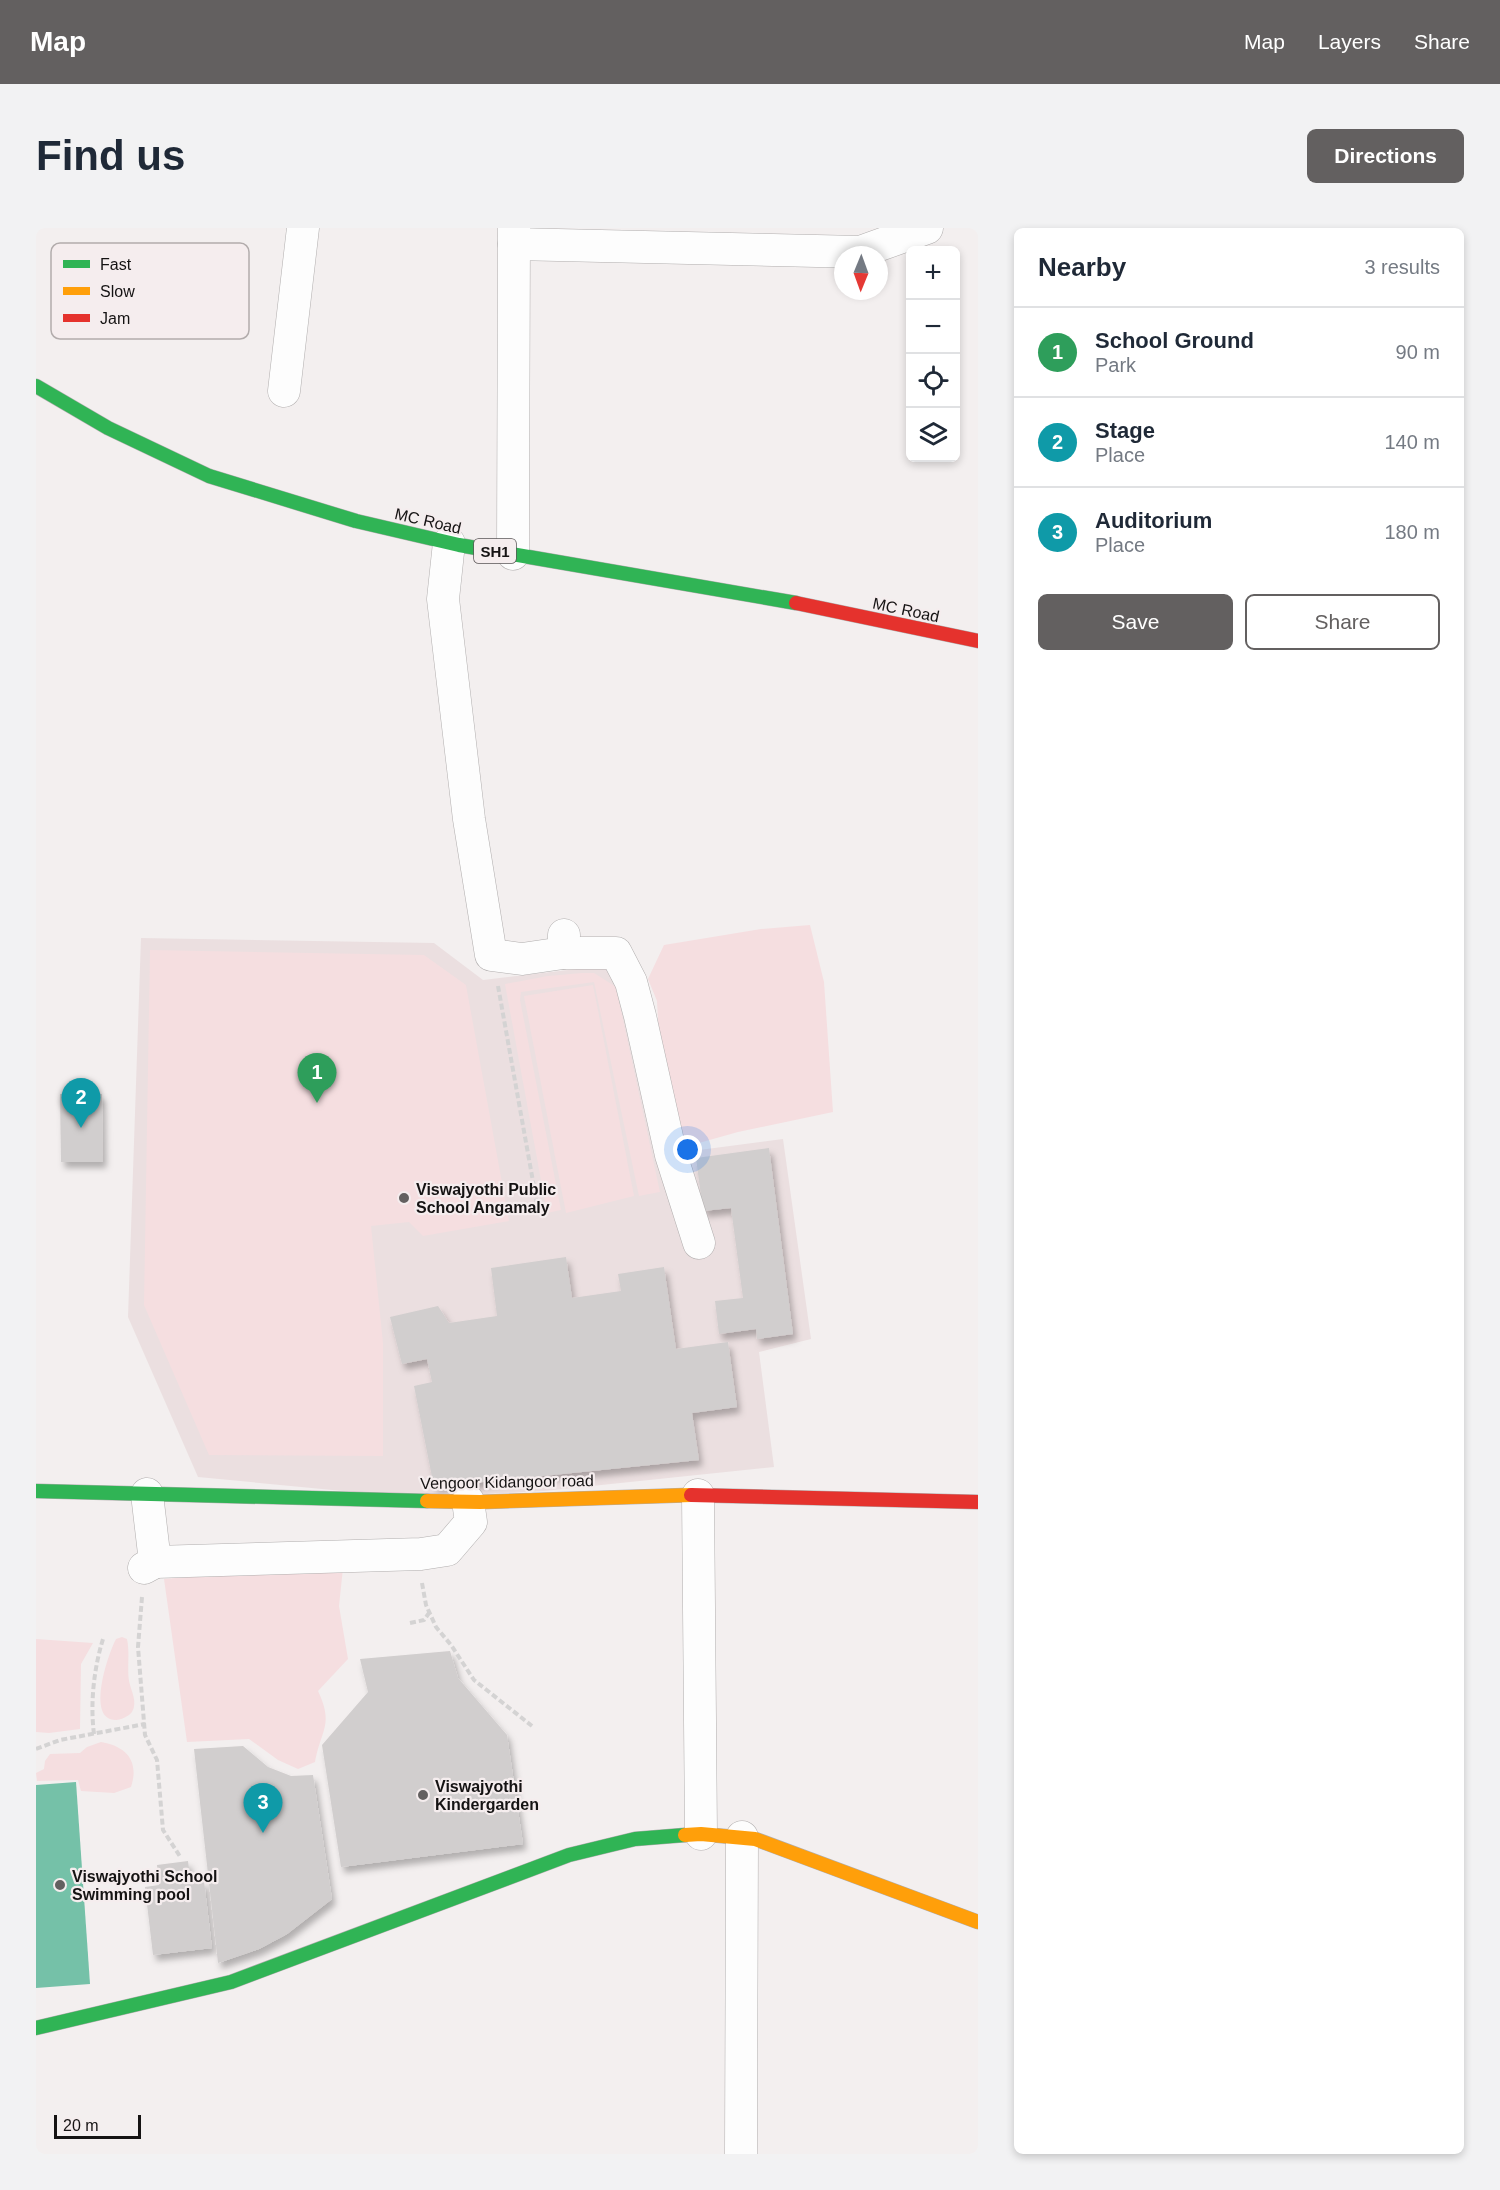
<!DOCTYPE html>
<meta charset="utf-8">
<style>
body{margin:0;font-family:Helvetica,sans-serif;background:#f2f2f3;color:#1f2937}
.controls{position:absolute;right:18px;top:18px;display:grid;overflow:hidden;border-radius:9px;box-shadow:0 3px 9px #0003}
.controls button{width:54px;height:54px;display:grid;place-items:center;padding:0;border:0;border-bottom:2px solid #e0e1e3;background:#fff;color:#1f2937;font:30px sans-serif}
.compass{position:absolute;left:798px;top:18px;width:54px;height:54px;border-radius:50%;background:#fff;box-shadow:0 3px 9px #0003;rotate:181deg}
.scale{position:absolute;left:18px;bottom:15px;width:87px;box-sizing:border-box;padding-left:6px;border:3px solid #151313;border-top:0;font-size:16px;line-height:21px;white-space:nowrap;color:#151313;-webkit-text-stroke:4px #f5edee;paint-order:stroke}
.you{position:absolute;left:652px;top:922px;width:21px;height:21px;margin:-15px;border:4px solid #fff;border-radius:50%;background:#1a73e8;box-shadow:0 0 0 9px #1a73e833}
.badge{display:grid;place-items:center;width:39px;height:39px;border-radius:50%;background:#636060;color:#fff;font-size:20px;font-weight:700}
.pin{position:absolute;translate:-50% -50px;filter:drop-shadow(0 2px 3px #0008)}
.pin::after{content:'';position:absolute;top:32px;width:21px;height:18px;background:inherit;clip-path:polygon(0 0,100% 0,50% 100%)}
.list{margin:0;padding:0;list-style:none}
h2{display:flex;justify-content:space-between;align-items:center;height:78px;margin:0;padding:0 24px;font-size:26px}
h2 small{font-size:20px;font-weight:400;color:#747a83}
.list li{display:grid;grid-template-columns:39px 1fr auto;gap:18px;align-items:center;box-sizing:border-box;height:90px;padding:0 24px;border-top:2px solid #e0e1e3}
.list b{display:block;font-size:22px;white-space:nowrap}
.list p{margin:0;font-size:20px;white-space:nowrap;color:#747a83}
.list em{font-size:20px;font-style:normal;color:#747a83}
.actions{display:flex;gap:12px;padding:18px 24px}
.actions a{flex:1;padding:14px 0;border:2px solid #636060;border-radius:9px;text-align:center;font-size:21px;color:#636060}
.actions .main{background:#636060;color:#fff}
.icon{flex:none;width:33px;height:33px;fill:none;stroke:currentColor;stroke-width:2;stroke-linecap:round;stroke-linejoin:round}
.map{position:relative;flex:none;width:942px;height:1926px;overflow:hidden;border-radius:9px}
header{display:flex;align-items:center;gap:36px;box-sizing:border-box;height:84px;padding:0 30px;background:#636060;color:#fff}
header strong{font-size:28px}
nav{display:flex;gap:33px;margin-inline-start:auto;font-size:21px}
.intro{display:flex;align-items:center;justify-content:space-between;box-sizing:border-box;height:144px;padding:0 36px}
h1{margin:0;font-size:42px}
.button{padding:15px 27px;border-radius:9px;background:#636060;color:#fff;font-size:21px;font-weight:700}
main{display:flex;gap:36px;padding:0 36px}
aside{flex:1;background:#fff;border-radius:9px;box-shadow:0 3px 9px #0003}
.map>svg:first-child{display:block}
.built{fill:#ebdfe0}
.green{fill:#f5dee0}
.water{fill:#75c1a8}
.building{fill:#d1cece;filter:url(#shadow)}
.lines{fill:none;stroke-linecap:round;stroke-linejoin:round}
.street-casing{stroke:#b1aeae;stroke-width:33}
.fast-casing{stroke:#b1aeae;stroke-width:15}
.slow-casing{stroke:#b1aeae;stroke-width:15}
.jam-casing{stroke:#b1aeae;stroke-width:15}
.path{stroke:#d4d3d3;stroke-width:4;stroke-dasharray:6 3;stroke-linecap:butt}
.street{stroke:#fdfdfd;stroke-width:32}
.fast{stroke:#30b455;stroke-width:14}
.slow{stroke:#ff9f0a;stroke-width:14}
.jam{stroke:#e5322d;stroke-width:14}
.poi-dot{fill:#636060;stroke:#f5edee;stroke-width:2}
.labels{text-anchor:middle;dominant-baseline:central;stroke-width:4.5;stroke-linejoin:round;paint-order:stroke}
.shield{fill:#f5edee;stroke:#585455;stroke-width:1.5}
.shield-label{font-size:15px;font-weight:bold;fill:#151313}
.street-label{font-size:16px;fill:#151313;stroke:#f5edee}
.poi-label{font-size:16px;font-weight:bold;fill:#151313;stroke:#f5edee;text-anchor:start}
.key{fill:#f5edee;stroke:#b2acac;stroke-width:1.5}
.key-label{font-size:16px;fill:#151313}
</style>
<header>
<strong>Map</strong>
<nav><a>Map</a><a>Layers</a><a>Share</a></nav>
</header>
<div class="intro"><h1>Find us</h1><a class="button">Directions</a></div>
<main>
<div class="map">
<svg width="942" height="1926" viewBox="0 0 942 1926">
<defs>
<filter id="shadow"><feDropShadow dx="3.5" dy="6" stdDeviation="3" flood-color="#0004"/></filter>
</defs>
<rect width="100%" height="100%" fill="#f3efef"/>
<path class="built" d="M105,710l293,5 49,37 128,-15 73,187 99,-13 28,200 -52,13 15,115 -230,24 -128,7 -218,-21 -70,-160z"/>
<g class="green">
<path d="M774,697l14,57 9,130 -95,20 -57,16 -22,-109 -2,-38 -9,-22 16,-34 97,-16z"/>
<path d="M114,722l274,5 42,30 43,236 -86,15 -14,-14 -38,4 12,117v113l-174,-1 -65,-150z"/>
<path d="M546,745h12l22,14 44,205 -21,4 -45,-214 -73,10 -1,8 41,210 -14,3 -42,-229 43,-8z"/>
<path d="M557,757l41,211 -68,17 -42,-217z"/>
<path d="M307,1340l-4,38 9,53 -30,32c16,34 3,38 -3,71l-17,7 -20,-9 -29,-21 -62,3 -23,-163 110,-10z"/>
<path d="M86,1409l5,2c3,14 0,28 2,42 2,10 9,21 3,31 -3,4 -11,8 -16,8 -31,0 -7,-68 0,-81z"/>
<path d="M0,1411l57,4 -12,21 -1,65 -31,4 -13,-1z"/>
<path d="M65,1514c24,4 39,18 30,45l-17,6 -33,-2 -3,-11 -41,1 -1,-8 8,-4 1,-8 5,-7 30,-1 7,-6z"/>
</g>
<path class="water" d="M40,1554l14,202 -54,4v-203z"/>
<g class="building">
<path d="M24,866h42l1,68h-42z"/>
<path d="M733,920l24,186 -36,5 -1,-10 -37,5 -4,-33 28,-3 -12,-90 -28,3 -7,-53z"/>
<path d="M530,1029l6,41 49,-7 -3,-17 46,-7 12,82 52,-7 9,65 -45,6 7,47 -265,27 -20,-101 18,-4 -5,-23 -25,5 -12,-47 48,-11 11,17 48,-7 -6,-48z"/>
<path d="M414,1423l8,27 49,57 16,109 -182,23 -19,-122 46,-53 -8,-33z"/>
<path d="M207,1518l25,21 23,9 22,-1 19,124 -45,35 -28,15 -41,14 -24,-214z"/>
<path d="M152,1633l3,22 13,-2 8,67 -59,7 -8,-68 14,-2 -2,-20z"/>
</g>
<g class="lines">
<defs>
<g id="street">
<path d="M478,16l346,8 67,-24"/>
<path d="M248,163l19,-163"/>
<path d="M413,315l-6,56 26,220 22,136 31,4 41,-6 1,-18"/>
<path d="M477,326l1,-326"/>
<path d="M527,725h53l15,29 9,34 31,139 28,88"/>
<path d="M662,1267l3,339"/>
<path d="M119,1334l266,-8 26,-4 24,-28 -3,-21"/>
<path d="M108,1340l11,-6 -8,-68"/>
<path d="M705,1926l1,-317"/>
</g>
<g id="fast">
<path d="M0,158l72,42 101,48 147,45 103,24 337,58"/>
<path d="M0,1263l391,10"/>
<path d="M0,1800l195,-46 338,-127 66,-16 50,-4"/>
</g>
<g id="slow">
<path d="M391,1273l53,1 211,-7"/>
<path d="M649,1607l16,-1 54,5 223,83"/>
</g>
<g id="jam">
<path d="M760,375l182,38"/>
<path d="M655,1267l287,7"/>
</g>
</defs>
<use href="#street" class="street-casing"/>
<use href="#fast" class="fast-casing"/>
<use href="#slow" class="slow-casing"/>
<use href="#jam" class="jam-casing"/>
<g class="path">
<path d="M462,758l41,229"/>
<path d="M386,1355l4,22 10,22 15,18 23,35 58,46"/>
<path d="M106,1369l-4,50 7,88 12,25 6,70 18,28"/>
<path d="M374,1395l14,-3 5,-7"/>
<path d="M58,1506c-4,-31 0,-66 9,-95"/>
<path d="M0,1521l24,-9 85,-16"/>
</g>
<use href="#street" class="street"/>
<use href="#fast" class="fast"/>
<use href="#slow" class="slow"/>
<use href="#jam" class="jam"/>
</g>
<g class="poi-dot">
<circle cx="368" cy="970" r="6"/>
<circle cx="387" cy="1567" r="6"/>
<circle cx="24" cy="1657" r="6"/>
</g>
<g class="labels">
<rect class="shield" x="438" y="311" width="42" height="24" rx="4.5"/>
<g class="shield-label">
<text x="459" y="323">SH1</text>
</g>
<g class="street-label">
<text transform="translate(392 293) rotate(13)">MC Road</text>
<text transform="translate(870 382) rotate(12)">MC Road</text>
<text transform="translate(471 1254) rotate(-1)">Vengoor Kidangoor road</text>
</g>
<g class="poi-label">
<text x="380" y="961">Viswajyothi Public<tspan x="380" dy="18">School Angamaly</tspan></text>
<text x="399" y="1558">Viswajyothi<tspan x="399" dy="18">Kindergarden</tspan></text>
<text x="36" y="1648">Viswajyothi School<tspan x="36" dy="18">Swimming pool</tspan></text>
</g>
</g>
<rect x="15" y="15" width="198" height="96" rx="9" class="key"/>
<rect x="27" y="32" width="27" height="8" fill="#30b455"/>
<rect x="27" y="59" width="27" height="8" fill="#ff9f0a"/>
<rect x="27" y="86" width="27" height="8" fill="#e5322d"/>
<g class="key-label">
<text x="64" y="42">Fast</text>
<text x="64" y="69">Slow</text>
<text x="64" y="96">Jam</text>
</g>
</svg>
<div class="controls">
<button>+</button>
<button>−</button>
<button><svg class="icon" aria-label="locate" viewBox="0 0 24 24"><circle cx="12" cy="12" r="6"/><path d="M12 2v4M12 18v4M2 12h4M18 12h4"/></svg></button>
<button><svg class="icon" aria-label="layers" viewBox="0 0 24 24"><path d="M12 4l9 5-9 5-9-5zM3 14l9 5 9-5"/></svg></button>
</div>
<svg class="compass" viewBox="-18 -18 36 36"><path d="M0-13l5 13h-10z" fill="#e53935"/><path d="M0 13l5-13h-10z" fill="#747a83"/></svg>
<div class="scale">20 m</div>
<div class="you"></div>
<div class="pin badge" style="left:281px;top:875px;background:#2e9e5b">1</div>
<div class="pin badge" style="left:45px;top:900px;background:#0f9aa8">2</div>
<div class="pin badge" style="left:227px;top:1605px;background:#0f9aa8">3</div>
</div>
<aside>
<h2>Nearby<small>3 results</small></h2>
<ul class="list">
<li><span class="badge" style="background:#2e9e5b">1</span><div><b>School Ground</b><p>Park</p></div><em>90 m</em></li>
<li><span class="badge" style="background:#0f9aa8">2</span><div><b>Stage</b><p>Place</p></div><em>140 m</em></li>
<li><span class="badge" style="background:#0f9aa8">3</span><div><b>Auditorium</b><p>Place</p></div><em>180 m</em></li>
</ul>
<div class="actions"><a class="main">Save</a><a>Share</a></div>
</aside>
</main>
